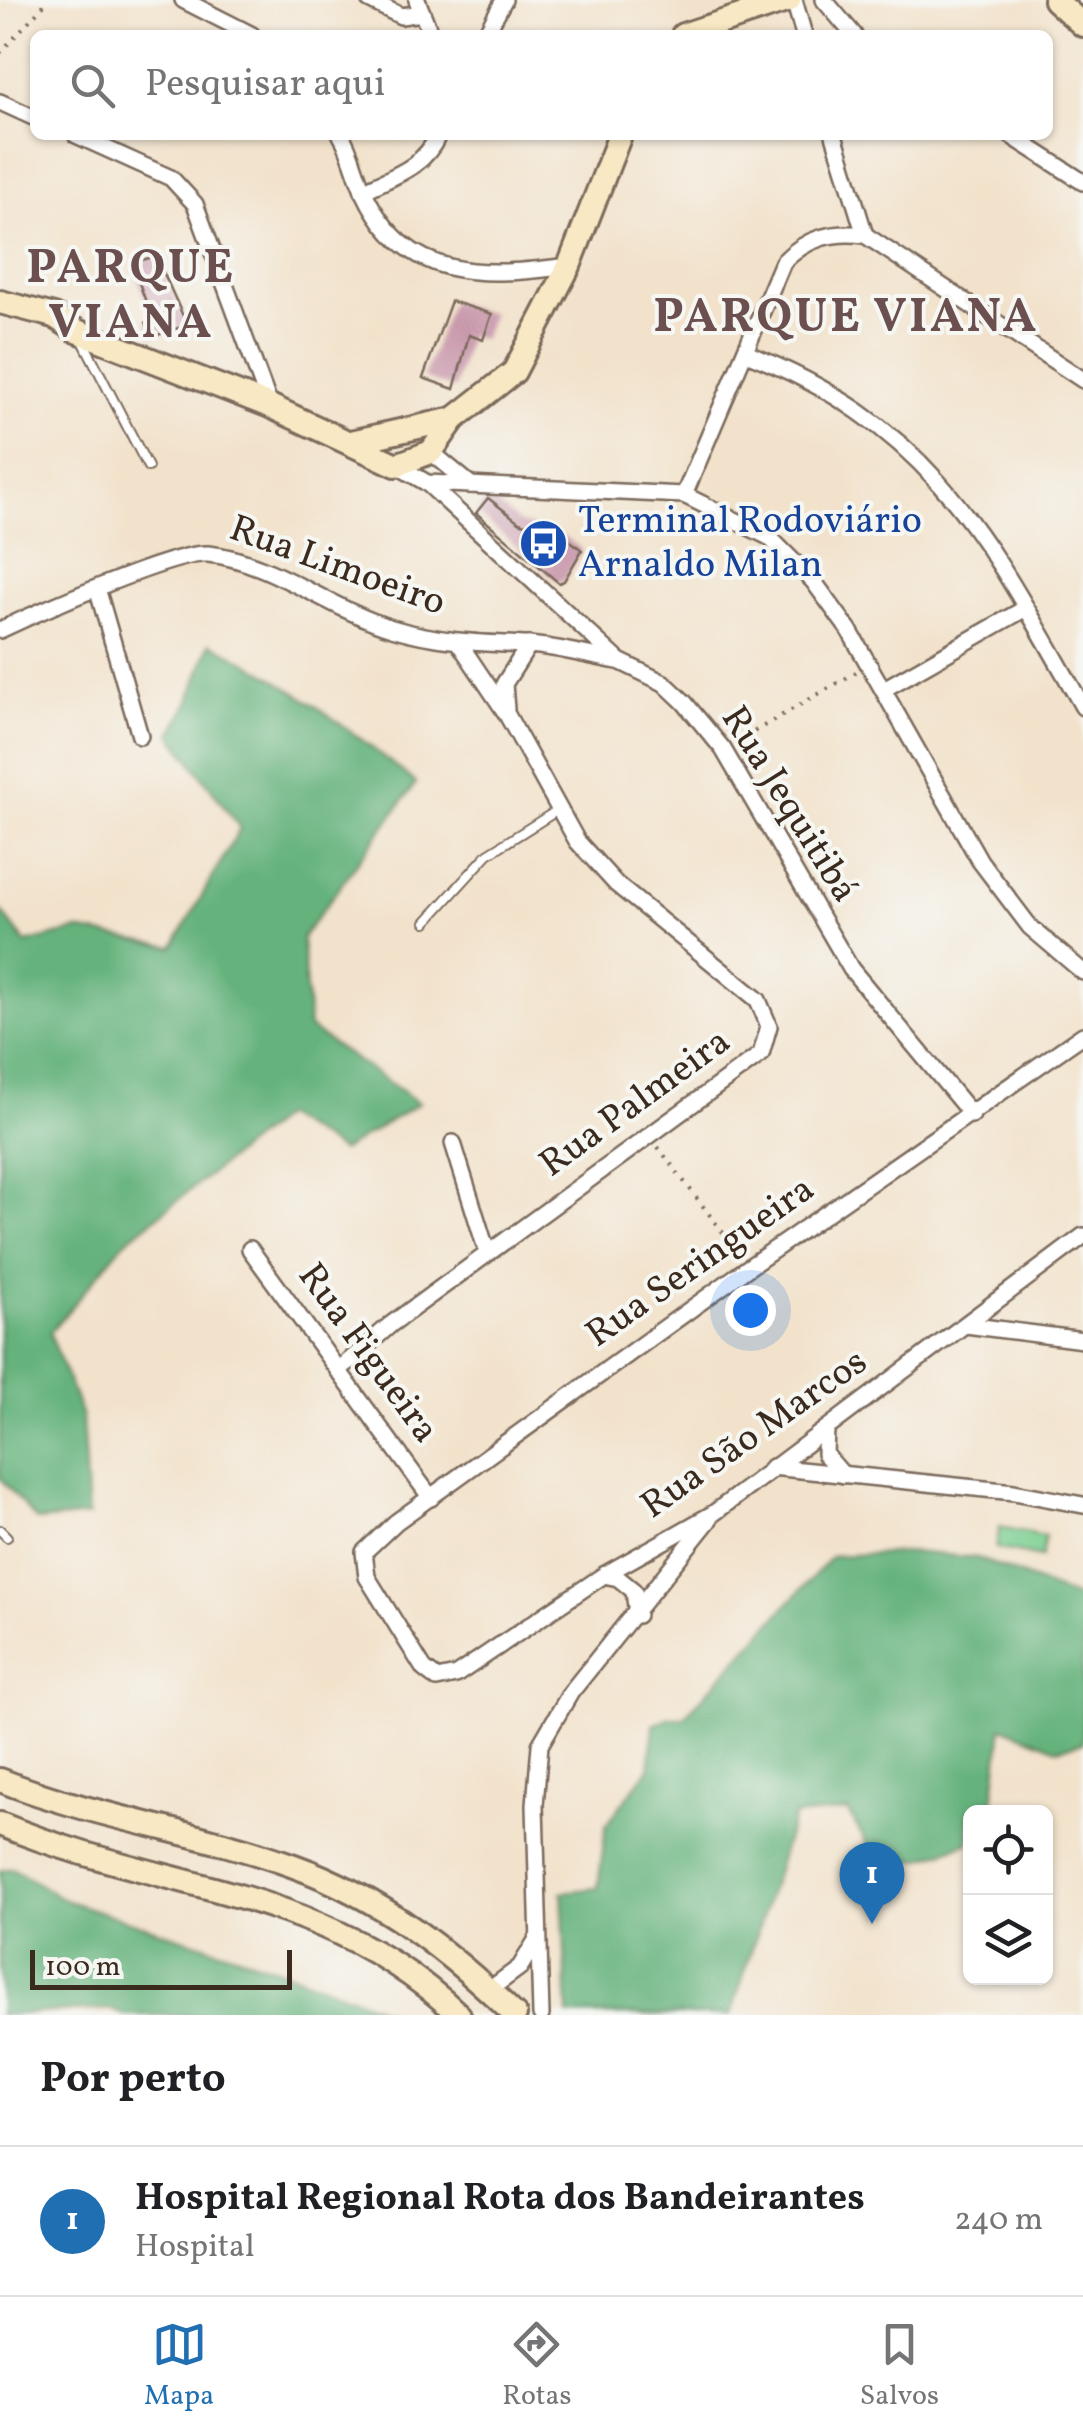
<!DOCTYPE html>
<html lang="pt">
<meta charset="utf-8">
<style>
body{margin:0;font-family:Vollkorn,serif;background:#f6f6f6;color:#202124}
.controls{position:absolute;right:30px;bottom:30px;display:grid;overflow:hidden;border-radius:15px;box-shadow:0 2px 8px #0004}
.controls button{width:90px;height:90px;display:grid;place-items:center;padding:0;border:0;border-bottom:2px solid #e0e0e0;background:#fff;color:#202124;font:50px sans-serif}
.scale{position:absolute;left:30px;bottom:25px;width:262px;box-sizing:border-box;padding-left:10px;border:5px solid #3b2a1e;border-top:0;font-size:28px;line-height:35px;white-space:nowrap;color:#3b2a1e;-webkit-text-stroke:8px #f6f6f2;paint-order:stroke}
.you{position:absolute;left:750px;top:1310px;width:35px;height:35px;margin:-25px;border:8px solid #fff;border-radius:50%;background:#1a73e8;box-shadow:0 0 0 15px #1a73e833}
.badge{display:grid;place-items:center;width:65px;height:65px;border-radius:50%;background:#1f6fb2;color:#fff;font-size:32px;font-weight:700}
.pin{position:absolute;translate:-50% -82px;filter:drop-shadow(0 2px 5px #0008)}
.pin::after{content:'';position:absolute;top:52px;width:35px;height:30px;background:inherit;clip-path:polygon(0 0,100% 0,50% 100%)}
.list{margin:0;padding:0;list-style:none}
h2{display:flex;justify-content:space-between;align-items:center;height:130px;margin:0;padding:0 40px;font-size:42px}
h2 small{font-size:32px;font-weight:400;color:#757577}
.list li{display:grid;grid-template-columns:65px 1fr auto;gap:30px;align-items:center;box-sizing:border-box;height:150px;padding:0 40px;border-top:2px solid #e0e0e0}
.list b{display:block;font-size:38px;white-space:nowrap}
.list p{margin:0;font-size:32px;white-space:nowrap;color:#757577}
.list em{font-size:32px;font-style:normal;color:#757577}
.icon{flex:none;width:55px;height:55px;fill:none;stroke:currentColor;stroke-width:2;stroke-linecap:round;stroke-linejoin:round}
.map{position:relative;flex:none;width:1083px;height:2015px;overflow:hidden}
.search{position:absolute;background:#fff;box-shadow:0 2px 8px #0004;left:30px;right:30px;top:30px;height:110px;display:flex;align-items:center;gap:25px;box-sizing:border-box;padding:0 35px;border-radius:15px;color:#757577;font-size:38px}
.sheet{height:280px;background:#fff}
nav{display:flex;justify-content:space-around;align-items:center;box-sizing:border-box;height:140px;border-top:2px solid #e0e0e0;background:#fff;font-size:28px;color:#757577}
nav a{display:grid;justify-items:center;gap:5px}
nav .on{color:#1f6fb2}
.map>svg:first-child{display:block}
.green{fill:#7ccf92;stroke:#5c7c58;stroke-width:2.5}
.forest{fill:#65b27c;stroke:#506e4d;stroke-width:2.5}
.building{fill:#c897aa}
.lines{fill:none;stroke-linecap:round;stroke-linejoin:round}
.service-casing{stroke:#7b6a5b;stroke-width:12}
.minor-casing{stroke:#7b6a5b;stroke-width:20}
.secondary-casing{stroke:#7b6a5b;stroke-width:28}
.path{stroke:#7b6a5b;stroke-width:4;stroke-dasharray:2.5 8;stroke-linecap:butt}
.service{stroke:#fff;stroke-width:8}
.minor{stroke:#fff;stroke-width:15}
.secondary{stroke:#f8e8c3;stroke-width:22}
.labels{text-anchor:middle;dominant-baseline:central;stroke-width:8;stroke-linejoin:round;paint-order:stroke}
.transit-label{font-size:38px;fill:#164399;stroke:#f6f6f2;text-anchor:start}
.street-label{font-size:38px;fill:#3b2a1e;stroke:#f6f6f2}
.district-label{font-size:48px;font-weight:bold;letter-spacing:2.5px;fill:#6c504f;stroke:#f6f6f2}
</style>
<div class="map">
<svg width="1083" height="2015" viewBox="0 0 1083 2015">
<rect width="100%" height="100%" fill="#f6f6f2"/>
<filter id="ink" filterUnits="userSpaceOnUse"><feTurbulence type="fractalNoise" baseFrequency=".01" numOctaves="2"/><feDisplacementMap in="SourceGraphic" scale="20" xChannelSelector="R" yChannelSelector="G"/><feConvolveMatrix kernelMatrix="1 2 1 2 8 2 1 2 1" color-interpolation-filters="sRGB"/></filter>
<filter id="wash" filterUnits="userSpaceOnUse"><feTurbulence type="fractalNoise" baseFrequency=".0048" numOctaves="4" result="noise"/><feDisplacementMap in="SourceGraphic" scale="40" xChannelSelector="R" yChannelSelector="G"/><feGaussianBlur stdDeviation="2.25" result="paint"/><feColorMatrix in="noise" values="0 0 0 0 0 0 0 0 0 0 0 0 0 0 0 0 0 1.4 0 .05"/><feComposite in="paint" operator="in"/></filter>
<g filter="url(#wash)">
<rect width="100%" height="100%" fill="#f2e2cb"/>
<path class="green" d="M1000,1527l45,9 -4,21 -45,-9z"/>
<g class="forest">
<path d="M210,643c77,38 140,86 206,140l-114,155 7,90 110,75 -78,48 -58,-35 -159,127 -74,90 32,83 6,100 -51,5 -37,-43v-569l26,34 51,-13 96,17 67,-119 -69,-94 18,-31z"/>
<path d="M913,1552l65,6 105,42v143l-26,6 -55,-22 -10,85h-22v30l-48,17 -42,7 -32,-55 -54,5 -63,199h-163l-6,-123 36,-4 8,-63 43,-57 5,-43 15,-8h15l148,-161z"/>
<path d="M12,1868l55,33 209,67 122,47h-273l-15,-6 -110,6v-144z"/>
</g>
<g id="blocks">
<g class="building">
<path d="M156,256l31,69 -35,12 -6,-15 6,-3 -20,-56z"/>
<path d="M451,301l41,13 -9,26 -14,-5 -15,54 -31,-11z"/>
<path d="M488,498l31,24 48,16 15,12 -18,31 -5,2 -83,-70z"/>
</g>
</g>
</g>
<g filter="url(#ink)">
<use href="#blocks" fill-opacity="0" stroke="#7b6a5b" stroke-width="2.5"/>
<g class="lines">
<defs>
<g id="service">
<path d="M82,339l66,128"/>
<path d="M426,922l62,-68 70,-44"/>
<path d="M0,1530l7,7"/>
</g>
<g id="minor">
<path d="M183,0l69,35"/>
<path d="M369,0l32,16 21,-3"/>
<path d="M417,0l14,35"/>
<path d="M794,0l10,35"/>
<path d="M824,0l30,35"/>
<path d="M485,35l19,-35"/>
<path d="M0,102l35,16"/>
<path d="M76,135l95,43 24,26 75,202"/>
<path d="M341,135c11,18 14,39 23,57 42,91 120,85 205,74"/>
<path d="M834,135l31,100"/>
<path d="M1010,135l73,47"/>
<path d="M363,191c30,-15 61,-23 75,-56"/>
<path d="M746,353c189,74 242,188 337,354"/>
<path d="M431,452l40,33"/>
<path d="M396,465l31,18 257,12 85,42 45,45 35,48 131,231 50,66 53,45"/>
<path d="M427,483l192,178 45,22 20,19 39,47 128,220 121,146"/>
<path d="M684,495l99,-233c24,-24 48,-31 82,-27l218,145"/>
<path d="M97,588l43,148"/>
<path d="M0,630c36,-17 175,-79 208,-76 60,5 125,57 184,74 46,14 88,15 136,17 30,2 61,11 90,16"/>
<path d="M884,689l142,-81"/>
<path d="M506,709l-2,-25 25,-39"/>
<path d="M1083,1035l-334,232 -353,255 -32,30 3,25 57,92 13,10 19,-4 148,-100 110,-62 369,-277"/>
<path d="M453,1143l34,109"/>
<path d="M250,1249l181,249"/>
<path d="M966,1325l117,15"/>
<path d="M340,1369l50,-44 371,-271 8,-28 -11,-26 -142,-116 -39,-43 -71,-128 -47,-70"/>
<path d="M826,1429l-1,25 18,21"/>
<path d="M772,1467l242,25 69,13"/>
<path d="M604,1575l14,3 16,13 3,24"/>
<path d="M489,1990l31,-23 17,-28"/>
<path d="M541,2015l-6,-210 5,-60 31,-53 138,-172"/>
</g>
<g id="secondary">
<path d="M1055,0l28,25"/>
<path d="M683,35l106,-35"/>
<path d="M0,302l54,14 23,15 193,75 126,59 35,-13 23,-33 60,-47 55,-106 51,-131"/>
<path d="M351,442l103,-23"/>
<path d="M0,1780c96,38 198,51 294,86 86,31 156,86 221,149"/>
<path d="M0,1824c163,68 323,61 459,191"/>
</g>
</defs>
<use href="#service" class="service-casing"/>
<use href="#minor" class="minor-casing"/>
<use href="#secondary" class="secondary-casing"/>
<g class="path">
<path d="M0,53l48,-53"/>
<path d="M736,742l122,-71"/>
<path d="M658,1147l82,108"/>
</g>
<use href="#service" class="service"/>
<use href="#minor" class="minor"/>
<use href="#secondary" class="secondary"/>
</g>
</g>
<defs>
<symbol id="bus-disc" viewBox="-11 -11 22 22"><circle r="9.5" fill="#1a4fb4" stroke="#f6f6f2"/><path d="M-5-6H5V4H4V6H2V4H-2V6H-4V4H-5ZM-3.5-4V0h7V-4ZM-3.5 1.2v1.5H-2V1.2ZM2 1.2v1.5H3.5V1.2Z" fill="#fff"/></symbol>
</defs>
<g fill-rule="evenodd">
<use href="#bus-disc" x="516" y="516" width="55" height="55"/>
</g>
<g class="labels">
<g class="transit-label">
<text x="578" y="522">Terminal Rodoviário<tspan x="578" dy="44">Arnaldo Milan</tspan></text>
</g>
<g class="street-label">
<text transform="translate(337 567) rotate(20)">Rua Limoeiro</text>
<text transform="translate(788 805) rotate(58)">Rua Jequitibá</text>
<text transform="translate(636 1104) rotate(-36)">Rua Palmeira</text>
<text transform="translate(701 1263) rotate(-35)">Rua Seringueira</text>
<text transform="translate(367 1354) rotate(54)">Rua Figueira</text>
<text transform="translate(755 1435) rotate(-35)">Rua São Marcos</text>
</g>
<g class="district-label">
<text x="131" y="269">PARQUE<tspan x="131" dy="55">VIANA</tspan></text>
<text x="846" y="318">PARQUE VIANA</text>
</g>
</g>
</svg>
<div class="controls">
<button><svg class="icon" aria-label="locate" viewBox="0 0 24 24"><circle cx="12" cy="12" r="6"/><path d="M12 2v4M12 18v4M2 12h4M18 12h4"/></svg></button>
<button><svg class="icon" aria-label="layers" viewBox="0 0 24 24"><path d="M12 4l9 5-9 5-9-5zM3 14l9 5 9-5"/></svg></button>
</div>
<div class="scale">100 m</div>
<div class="you"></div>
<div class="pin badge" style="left:872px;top:1924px">1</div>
<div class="search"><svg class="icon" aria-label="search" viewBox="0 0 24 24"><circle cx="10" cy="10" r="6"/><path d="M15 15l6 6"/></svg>Pesquisar aqui</div>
</div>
<section class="sheet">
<h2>Por perto<small></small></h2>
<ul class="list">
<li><span class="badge">1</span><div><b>Hospital Regional Rota dos Bandeirantes</b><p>Hospital</p></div><em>240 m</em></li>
</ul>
</section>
<nav>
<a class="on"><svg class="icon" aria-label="map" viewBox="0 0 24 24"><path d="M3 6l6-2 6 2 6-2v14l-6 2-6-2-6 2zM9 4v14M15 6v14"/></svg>Mapa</a>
<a><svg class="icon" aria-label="directions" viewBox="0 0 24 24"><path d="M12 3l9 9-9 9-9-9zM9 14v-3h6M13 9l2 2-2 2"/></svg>Rotas</a>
<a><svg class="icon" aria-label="saved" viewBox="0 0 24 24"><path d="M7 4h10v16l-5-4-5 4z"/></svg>Salvos</a>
</nav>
